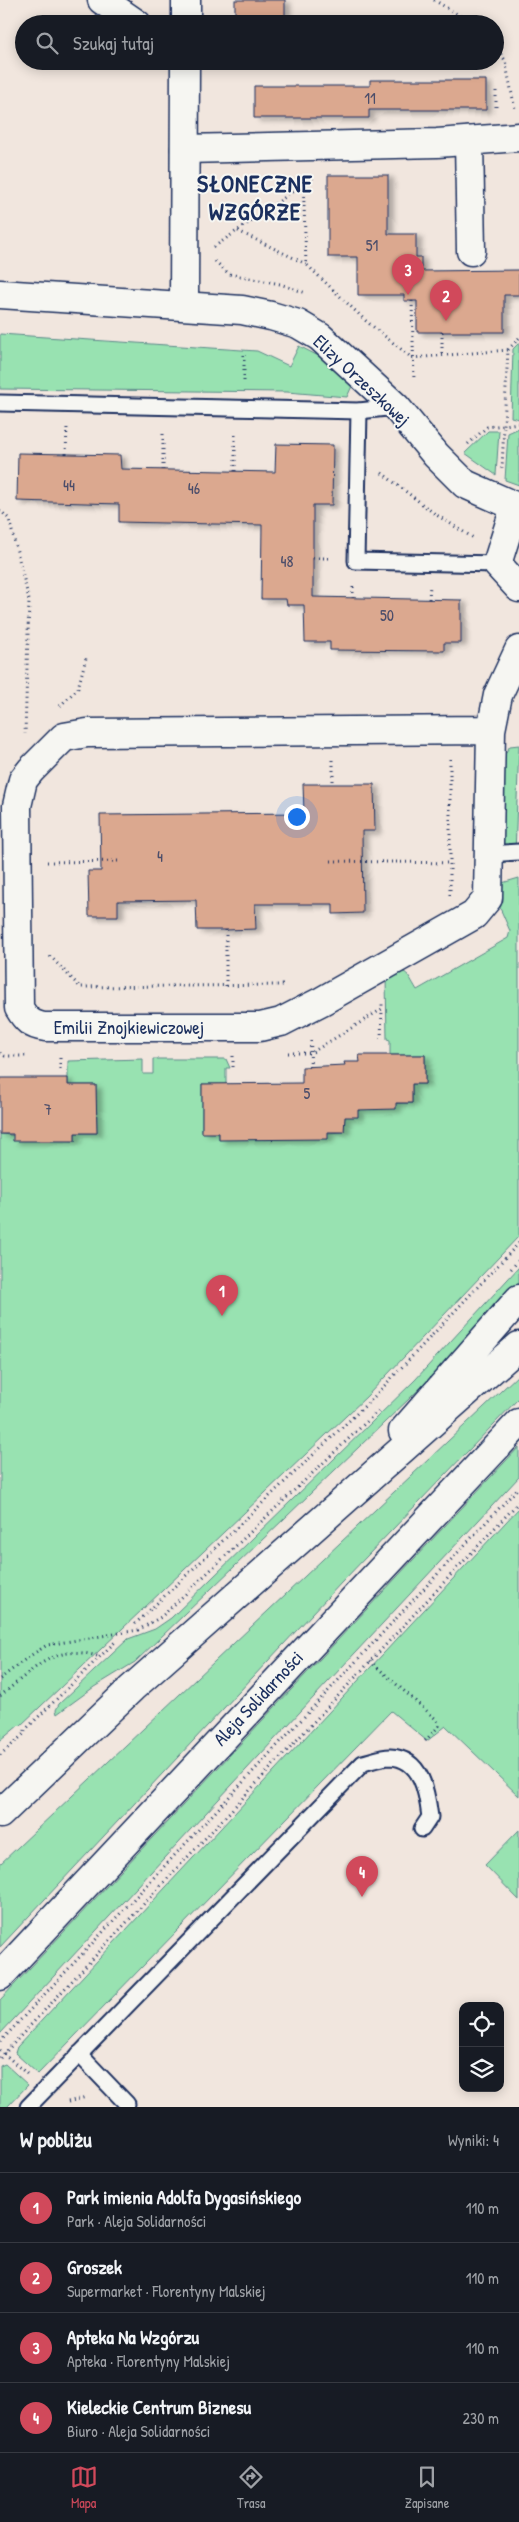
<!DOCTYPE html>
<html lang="pl">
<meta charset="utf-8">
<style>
body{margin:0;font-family:"Patrick Hand",sans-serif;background:#242831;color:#f1f3f6}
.controls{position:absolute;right:15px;bottom:15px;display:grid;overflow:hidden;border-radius:10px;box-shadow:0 2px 12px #0003}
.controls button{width:45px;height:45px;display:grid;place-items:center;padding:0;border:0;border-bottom:1px solid #363941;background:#171b24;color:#f1f3f6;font:25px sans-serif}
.you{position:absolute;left:296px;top:816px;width:18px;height:18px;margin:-12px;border:4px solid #fff;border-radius:50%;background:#1a73e8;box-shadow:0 0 0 8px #1a73e833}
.badge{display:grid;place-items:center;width:32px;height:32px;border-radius:50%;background:#d1495b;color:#fff;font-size:16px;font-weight:700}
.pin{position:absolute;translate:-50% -41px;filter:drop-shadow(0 1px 2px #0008)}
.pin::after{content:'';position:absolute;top:26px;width:18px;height:15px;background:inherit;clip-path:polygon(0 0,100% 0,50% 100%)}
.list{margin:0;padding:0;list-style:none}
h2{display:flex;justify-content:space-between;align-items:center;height:65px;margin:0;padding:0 20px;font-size:21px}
h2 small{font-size:16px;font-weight:400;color:#9ea1a6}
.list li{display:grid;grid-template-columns:32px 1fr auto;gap:15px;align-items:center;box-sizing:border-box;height:70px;padding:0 20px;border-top:1px solid #363941}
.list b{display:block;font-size:19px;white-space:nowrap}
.list p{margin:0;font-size:16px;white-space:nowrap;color:#9ea1a6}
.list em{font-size:16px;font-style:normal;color:#9ea1a6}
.icon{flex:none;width:28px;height:28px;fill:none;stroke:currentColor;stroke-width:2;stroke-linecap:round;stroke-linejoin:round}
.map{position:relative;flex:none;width:519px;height:2107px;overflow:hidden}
.search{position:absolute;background:#171b24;box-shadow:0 2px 12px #0003;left:15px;right:15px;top:15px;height:55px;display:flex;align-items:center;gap:12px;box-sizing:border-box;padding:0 18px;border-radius:28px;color:#9ea1a6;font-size:19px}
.sheet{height:345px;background:#171b24}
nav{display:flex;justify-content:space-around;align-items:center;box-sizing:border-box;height:70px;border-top:1px solid #363941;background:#171b24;font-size:14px;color:#9ea1a6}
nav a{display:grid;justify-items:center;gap:2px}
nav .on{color:#d1495b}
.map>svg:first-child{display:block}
.green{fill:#98e2b1;stroke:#5a8888}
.building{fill:#dba88f;stroke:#1b2f5e;filter:url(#shadow)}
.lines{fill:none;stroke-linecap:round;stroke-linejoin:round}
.service-casing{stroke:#1b2f5e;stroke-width:19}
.minor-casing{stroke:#1b2f5e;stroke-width:31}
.primary-casing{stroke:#1b2f5e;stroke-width:31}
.path{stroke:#1b2f5e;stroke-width:3;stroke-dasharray:1 4;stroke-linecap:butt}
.service{stroke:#f6f6f2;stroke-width:15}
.minor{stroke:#f6f6f2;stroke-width:28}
.primary{stroke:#f6f6f2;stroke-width:28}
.labels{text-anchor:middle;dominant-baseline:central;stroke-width:4;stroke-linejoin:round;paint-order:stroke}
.number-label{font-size:16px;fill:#4b4d6a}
.street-label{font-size:19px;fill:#1b2f5e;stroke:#f6f6f2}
.district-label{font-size:24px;font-weight:bold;letter-spacing:1px;fill:#1b2f5e;stroke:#f6f6f2}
</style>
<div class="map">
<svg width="519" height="2107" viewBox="0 0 519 2107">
<defs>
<filter id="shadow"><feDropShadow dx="5.5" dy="3" stdDeviation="2.5" flood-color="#0004"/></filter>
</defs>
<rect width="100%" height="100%" fill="#f1e6de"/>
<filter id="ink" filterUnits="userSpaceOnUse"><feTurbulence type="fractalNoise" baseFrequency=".02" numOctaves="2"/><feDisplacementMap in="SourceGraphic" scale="10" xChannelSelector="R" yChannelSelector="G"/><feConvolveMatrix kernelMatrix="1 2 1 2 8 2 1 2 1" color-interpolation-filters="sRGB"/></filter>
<g filter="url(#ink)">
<g class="green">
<path d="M0,334l257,17 32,15 10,-20 33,17 20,23 -5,11 -60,-5 -287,-3z"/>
<path d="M519,343v76l-8,-2 2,-68z"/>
<path d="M519,428v57l-14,-5 3,-47z"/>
<path d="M488,431h11l-3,44 -31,-22z"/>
<path d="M519,745l-4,109 -13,11v-107l8,-12z"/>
<path d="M519,878v358l-152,160 -347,330 -1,-1 -19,16v-607l75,7v-8h22l-1,-48h-28v-24l75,-2v15h10v-15h73l4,9h-4v16h-24v48l17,1v6l125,-7 1,-15c20,-12 44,-14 67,-14v-19h13v-29h-35v-15l-3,-1 -1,-61c21,-12 20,-6 31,12l91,-52 2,-7 -10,-23 2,-25z"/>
<path d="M519,1267v17l-84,90 -300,288 -41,25 -37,27 -1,-4 3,-6 69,-65 27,-10 16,-11 244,-238z"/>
<path d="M519,1374v24l-177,184 -342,365v-83z"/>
<path d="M519,1447v30l-519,557v-34z"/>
<path d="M519,1508v288l-73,-70 -19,15 -36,-30 -353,363 -23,-21 2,-6z"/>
<path d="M519,1830v70l-34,-35z"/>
<path d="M5,2064l23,21 -21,22h-7v-41z"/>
</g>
<g class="building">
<rect x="235" y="0" width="50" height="24"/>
<path d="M370,80h116v30h-117v8h-115v-32h116z"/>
<path d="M328,175h60v59h28v23h5v14l98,-1v25h-15v37h-87v-31h-13v-6h-46v-38h-30z"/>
<path d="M276,444l57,1 -1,60h-19v92l148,3v43h-17v8l-114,-1v-8h-25l-1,-37h-17l-1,-6h-25l1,-74 -143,-3v-18l-102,-3 1,-48 102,2 1,14 154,3z"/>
<path d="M303,784h71l1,47h-13l1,82 -30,1v-10h-78l1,25 -30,1h-29l-1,-30 -78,1v15h-29l-1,-45h13l-1,-56 204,-2z"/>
<path d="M359,1055h66v29h-13v19h-16v6l-38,1v7h-13l-1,15h-16v7l-109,1v-7h-17v-49l100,-1v-16l43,-2 -1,-3h16z"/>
<path d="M0,1078h68v7h28l1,48h-22v8h-62v-7h-13z"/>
</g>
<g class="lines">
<defs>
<g id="service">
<path d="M0,403l359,8 37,-4"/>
<path d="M359,411l-3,150 141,3"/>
<path d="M488,854l31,-2"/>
<path d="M79,2054l48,50"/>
<path d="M28,2107l335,-344c8,-2 19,-6 27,-6 32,1 37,36 40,60l-8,12"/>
</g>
<g id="minor">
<path d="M102,0l35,24"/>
<path d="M186,24v-24"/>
<path d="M469,141l2,110"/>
<path d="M185,149l252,-6 82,-6"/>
<path d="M0,294l242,16 29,6 27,8 22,13 76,70 40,48 29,29 54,24"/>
<path d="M184,305l1,-244"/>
<path d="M515,507l-18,57 22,24"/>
<path d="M491,730l-404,3 -23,4 -33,33 -8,10 -6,26 2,202c7,12 12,17 26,19h215l21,-5 41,-21 152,-86 14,-17 3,-168 7,-35 21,-45"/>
</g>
<g id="primary">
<path d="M403,1431l116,-132"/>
<path d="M0,1814l132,-126 387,-342"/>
<path d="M0,1976l519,-553"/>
</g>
</defs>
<use href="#service" class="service-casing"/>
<use href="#minor" class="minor-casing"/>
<use href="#primary" class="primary-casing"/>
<g class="path">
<path d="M434,0l39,24"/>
<path d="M495,46l10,14 10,49"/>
<path d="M496,91v18"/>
<path d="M303,176l3,88 60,57 46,37 96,-8"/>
<path d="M238,231l68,33"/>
<path d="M214,247l101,-71"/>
<path d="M215,261l14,13 51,10 26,9"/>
<path d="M412,301l2,80"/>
<path d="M442,332v23"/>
<path d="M519,338l-11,12 -4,75 15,-2"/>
<path d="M244,355v30"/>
<path d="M468,444l19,-17 17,-2 -2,43"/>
<path d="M66,454l1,-27"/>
<path d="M163,470v-39"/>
<path d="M235,471v-39"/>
<path d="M382,473l53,41 40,25"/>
<path d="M0,510l9,9 20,81 -4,134"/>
<path d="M313,558h19"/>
<path d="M353,598v-14"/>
<path d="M429,599l1,-14"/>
<path d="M60,706l18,-18 8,-30"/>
<path d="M450,759v136"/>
<path d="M333,760v24"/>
<path d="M331,861l119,2"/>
<path d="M47,862l75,-1"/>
<path d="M50,956l30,31 203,-2"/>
<path d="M226,986v-56"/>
<path d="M381,1039l1,-29"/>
<path d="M0,1053l5,3h24"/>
<path d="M288,1053h23l71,-44v-6"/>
<path d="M233,1056v12"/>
<path d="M310,1067l1,-27"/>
<path d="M60,1069v-12"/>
<path d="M511,1269l8,-9"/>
<path d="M135,1624l236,-224 148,-157"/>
<path d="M370,1661l67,59 2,6 -16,17"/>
<path d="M0,1679l27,-21 20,-13 91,-15 23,-13 219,-208"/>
<path d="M0,1696c33,-25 54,-55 100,-39"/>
<path d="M0,1755l24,-21 1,-4 91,-89"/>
<path d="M0,2042l519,-555"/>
<path d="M0,2050l27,24"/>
<path d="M0,2058l519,-556"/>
<path d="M68,2102l18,-5"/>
</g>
<use href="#service" class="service"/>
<use href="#minor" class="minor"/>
<use href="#primary" class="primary"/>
</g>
</g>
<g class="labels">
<g class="number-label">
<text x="370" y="98">11</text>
<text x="372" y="245">51</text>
<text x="69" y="485">44</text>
<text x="194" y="488">46</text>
<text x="287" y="561">48</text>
<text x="387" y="615">50</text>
<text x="160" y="856">4</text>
<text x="307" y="1093">5</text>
<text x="48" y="1109">7</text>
</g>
<g class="street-label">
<text transform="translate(362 380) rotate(43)">Elizy Orzeszkowej</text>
<text x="129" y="1027">Emilii Znojkiewiczowej</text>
<text transform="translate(258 1698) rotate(-47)">Aleja Solidarności</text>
</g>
<g class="district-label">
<text x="255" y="183">SŁONECZNE<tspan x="255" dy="28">WZGÓRZE</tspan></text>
</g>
</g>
</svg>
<div class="controls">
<button><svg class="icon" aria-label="locate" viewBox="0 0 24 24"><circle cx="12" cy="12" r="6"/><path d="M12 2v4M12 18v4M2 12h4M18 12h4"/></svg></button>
<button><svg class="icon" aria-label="layers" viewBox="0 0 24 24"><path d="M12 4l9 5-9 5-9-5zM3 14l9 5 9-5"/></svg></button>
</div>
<div class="you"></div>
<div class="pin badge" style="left:222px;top:1316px">1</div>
<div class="pin badge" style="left:446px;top:321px">2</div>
<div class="pin badge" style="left:408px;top:295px">3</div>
<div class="pin badge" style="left:362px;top:1897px">4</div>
<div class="search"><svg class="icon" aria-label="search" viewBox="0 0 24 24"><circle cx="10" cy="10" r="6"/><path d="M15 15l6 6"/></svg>Szukaj tutaj</div>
</div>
<section class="sheet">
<h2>W pobliżu<small>Wyniki: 4</small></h2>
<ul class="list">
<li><span class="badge">1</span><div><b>Park imienia Adolfa Dygasińskiego</b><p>Park · Aleja Solidarności</p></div><em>110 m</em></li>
<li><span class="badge">2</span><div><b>Groszek</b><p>Supermarket · Florentyny Malskiej</p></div><em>110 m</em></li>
<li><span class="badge">3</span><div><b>Apteka Na Wzgórzu</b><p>Apteka · Florentyny Malskiej</p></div><em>110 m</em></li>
<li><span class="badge">4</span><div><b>Kieleckie Centrum Biznesu</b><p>Biuro · Aleja Solidarności</p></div><em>230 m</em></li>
</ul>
</section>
<nav>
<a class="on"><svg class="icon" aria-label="map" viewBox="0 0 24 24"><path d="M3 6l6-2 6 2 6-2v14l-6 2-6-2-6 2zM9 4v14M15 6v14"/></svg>Mapa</a>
<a><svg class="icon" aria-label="directions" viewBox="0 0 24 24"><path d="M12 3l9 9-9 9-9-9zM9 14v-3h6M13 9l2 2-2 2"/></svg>Trasa</a>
<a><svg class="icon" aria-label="saved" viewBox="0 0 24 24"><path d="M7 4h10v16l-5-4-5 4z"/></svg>Zapisane</a>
</nav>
